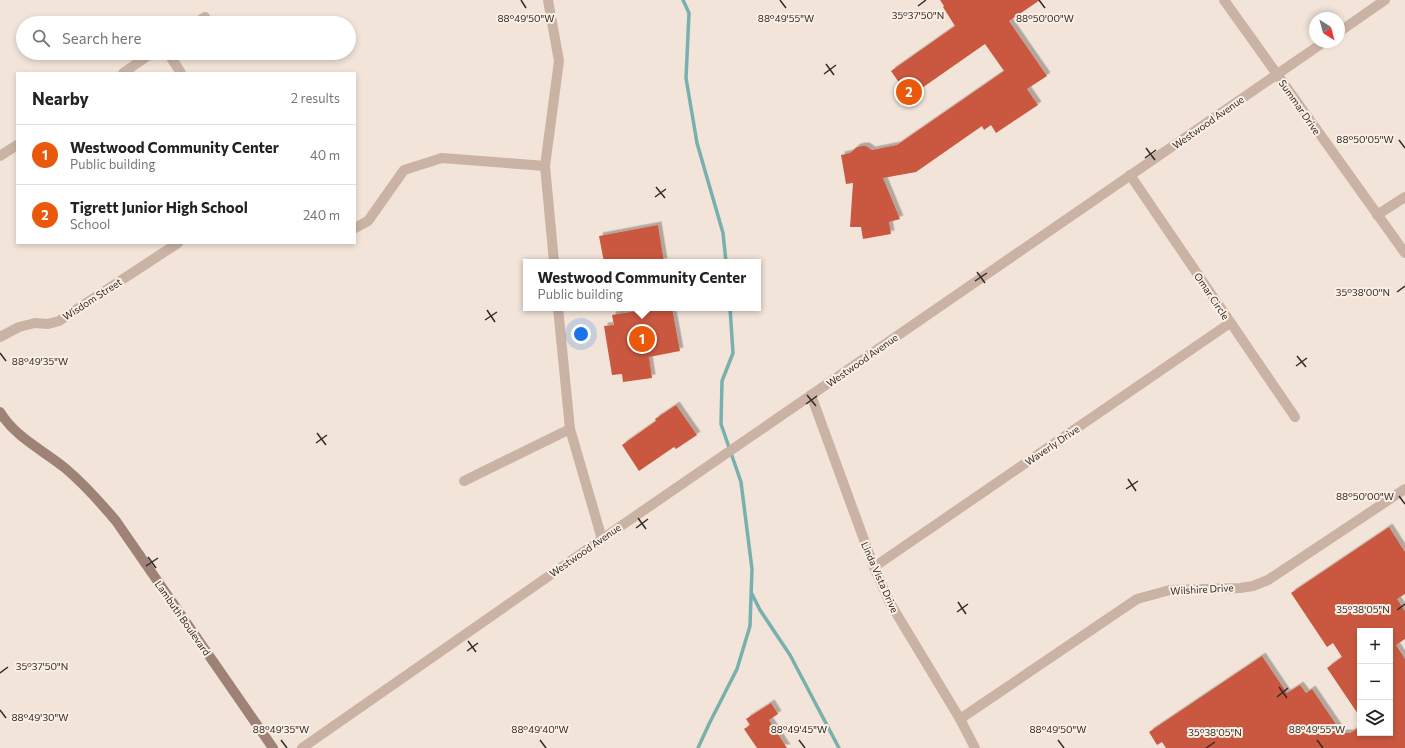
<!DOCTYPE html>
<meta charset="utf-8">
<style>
body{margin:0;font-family:Commissioner,sans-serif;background:#f2f2f2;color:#222}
.controls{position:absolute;right:12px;bottom:12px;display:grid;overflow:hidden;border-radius:0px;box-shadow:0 2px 6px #0003}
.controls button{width:36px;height:36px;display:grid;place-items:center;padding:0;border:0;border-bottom:1px solid #e0e0e0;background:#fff;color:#222;font:20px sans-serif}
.compass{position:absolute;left:1309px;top:12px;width:36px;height:36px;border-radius:50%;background:#fff;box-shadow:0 2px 6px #0003;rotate:144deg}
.you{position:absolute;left:581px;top:334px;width:14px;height:14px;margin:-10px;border:3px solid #fff;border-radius:50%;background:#1a73e8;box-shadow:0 0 0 6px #1a73e833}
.badge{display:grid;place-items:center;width:26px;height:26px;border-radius:50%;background:#ea580c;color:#fff;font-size:13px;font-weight:700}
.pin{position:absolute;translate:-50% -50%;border:2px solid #fff;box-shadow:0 1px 4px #0006}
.popup{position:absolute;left:523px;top:259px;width:238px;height:52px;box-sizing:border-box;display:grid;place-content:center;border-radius:0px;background:#fff;filter:drop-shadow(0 1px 3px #0005);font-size:13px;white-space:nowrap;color:#767676}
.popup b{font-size:15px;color:#222}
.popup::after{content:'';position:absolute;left:50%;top:100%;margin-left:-8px;border:8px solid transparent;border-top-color:#fff}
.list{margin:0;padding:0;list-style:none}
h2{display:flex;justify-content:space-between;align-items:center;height:52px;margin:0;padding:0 16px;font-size:17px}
h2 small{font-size:13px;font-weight:400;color:#767676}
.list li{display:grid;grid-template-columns:26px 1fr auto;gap:12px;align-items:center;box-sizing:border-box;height:60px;padding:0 16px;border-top:1px solid #e0e0e0}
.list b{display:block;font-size:15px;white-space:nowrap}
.list p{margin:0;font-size:13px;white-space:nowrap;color:#767676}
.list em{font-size:13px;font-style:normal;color:#767676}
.icon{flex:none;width:22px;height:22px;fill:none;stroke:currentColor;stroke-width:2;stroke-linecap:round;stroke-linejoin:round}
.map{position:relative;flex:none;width:1405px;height:748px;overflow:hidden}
.search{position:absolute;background:#fff;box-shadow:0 2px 6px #0003;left:16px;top:16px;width:340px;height:44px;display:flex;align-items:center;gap:10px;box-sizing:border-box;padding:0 14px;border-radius:22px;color:#767676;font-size:15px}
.panel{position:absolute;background:#fff;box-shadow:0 2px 6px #0003;left:16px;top:72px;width:340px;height:172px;border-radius:0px}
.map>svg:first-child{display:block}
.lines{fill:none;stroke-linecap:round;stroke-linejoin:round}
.stream{stroke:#77b0af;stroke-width:3.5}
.building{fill:#ca583f;filter:url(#shadow)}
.street{stroke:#cab3a4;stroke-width:10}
.secondary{stroke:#9e8276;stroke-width:10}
.ticks{fill:none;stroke:#352a26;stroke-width:1.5}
.labels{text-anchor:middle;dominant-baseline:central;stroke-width:4;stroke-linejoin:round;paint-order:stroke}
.street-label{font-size:10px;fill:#352a26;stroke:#faefe5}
.ticks-label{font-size:10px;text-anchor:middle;fill:#352a26;stroke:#faefe5;stroke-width:4;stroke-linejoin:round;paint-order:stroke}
</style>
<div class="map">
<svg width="1405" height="748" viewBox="0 0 1405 748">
<defs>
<filter id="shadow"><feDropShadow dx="3.5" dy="-3.5" stdDeviation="0" flood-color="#0004"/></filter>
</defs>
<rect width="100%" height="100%" fill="#f2e4d9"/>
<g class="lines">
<g class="stream">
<path d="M683,0l6,13 -3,65 11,65 26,90 3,29"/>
<path d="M752,594l8,16 30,45 49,93"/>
<path d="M698,748l11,-24 28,-55 13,-43 2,-57 -11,-87 -20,-58 1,-43 11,-28 -3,-45"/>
</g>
</g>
<g class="building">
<path d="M940,0h100l-31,21 38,55 -20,13 11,16 -42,28 -5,-8 -7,5 -2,-4 -66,46 -33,6 17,41 -11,3 2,12 -28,5 -2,-12h-11l3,-44 -7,1 -5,-29 9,-2 7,-6 5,-1h4l6,4 25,-5 107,-74 -19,-27 -76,53 -18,-26 64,-45 -12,-19 1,-1z"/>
<path d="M658,225l6,37h-60l-5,-26z"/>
<path d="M655,308h17l8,43 -31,6 3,21 -29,4 -1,-8 -10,1 -8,-49 10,-1 -2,-10z"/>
<path d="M676,405l21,30 -21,14 -2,-2 -35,24 -17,-26 34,-24 -1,-2z"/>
<path d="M1389,527l16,25v42l-8,5 8,12v28l-9,6 9,14v89h-239l-4,-6 -5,3 -8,-13 113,-76 25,37 13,-8 6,8 6,-4 30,44h8l10,-6v6h30v-102h-30v86l-33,-49 15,-11 -9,-14 -6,4 -36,-54z"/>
<path d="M771,703l7,11 -9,6 18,28h-30l-13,-19 6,-4 -4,-6z"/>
</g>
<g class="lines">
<g class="street">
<path d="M548,0l11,61 -14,105 9,96"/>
<path d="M1224,0l181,253"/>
<path d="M196,23l9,-6"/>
<path d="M1339,32l46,-32"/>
<path d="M168,53l13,20"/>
<path d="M123,73l29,-20"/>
<path d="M0,156l17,-11"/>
<path d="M1130,175l165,242"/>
<path d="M1377,215l28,-18"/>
<path d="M355,228l13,-7 36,-51 38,-12 103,8"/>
<path d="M558,308l12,121 32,110"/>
<path d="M0,337l19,-10 16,-4 13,1 11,-3 119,-78"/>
<path d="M811,395l63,172 16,36 70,116 15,29"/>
<path d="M464,481l106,-52"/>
<path d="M874,567l356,-244"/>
<path d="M960,719l177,-120 33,-9 70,-2 13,-2 15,-6 137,-91"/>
<path d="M302,748l300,-209 722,-497"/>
</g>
<path class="secondary" d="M0,412c15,25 43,38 65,56 19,16 35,34 51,53l157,227"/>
</g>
<path class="ticks" d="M521,0l5,8M780,0l6,8M1039,0l6,8M918,6l8,-6M826,64l8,11M824,74l12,-9M1399,140l6,8M1146,148l9,12M1145,158l11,-8M656,187l9,11M655,197l11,-8M977,272l8,11M975,281l12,-8M1397,292l8,-6M487,310l8,12M485,320l12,-8M0,353l6,8M1297,356l9,11M1296,366l11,-8M807,395l9,11M806,404l11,-8M317,433l9,12M316,443l11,-8M1128,479l8,12M1126,489l12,-8M1399,496l6,8M638,518l8,11M636,528l12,-9M148,557l8,11M146,566l12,-8M958,602l8,12M1397,610l8,-6M957,612l11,-8M468,641l8,11M467,651l11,-8M0,673l8,-6M1279,687l8,11M1277,697l11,-9M0,710l6,8M281,740l6,8M540,740l6,8M799,740l6,8M1058,740l6,8M1317,740l6,8M1206,748l9,-6"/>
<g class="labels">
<g class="street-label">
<text transform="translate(1300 107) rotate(55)">Summar Drive</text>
<text transform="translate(1208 122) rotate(-35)">Westwood Avenue</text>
<text transform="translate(1212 296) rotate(56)">Omar Circle</text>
<text transform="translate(92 299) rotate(-33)">Wisdom Street</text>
<text transform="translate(862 360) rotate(-35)">Westwood Avenue</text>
<text transform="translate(1052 445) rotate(-34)">Waverly Drive</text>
<text transform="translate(585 550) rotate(-35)">Westwood Avenue</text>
<text transform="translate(880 577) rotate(66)">Linda Vista Drive</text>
<text transform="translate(1202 589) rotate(-3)">Wilshire Drive</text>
<text transform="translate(183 618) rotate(55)">Lambuth Boulevard</text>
</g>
</g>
<g class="ticks-label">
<text x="918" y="19">35°37'50"N</text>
<text x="526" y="22">88°49'50"W</text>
<text x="786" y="22">88°49'55"W</text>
<text x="1045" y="22">88°50'00"W</text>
<text x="1365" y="143">88°50'05"W</text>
<text x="1363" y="296">35°38'00"N</text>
<text x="40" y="365">88°49'35"W</text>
<text x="1365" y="500">88°50'00"W</text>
<text x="1363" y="613">35°38'05"N</text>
<text x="42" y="670">35°37'50"N</text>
<text x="40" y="721">88°49'30"W</text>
<text x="281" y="733">88°49'35"W</text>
<text x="540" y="733">88°49'40"W</text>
<text x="799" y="733">88°49'45"W</text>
<text x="1058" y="733">88°49'50"W</text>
<text x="1317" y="733">88°49'55"W</text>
<text x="1215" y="736">35°38'05"N</text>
</g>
</svg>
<div class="controls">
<button>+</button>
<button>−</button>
<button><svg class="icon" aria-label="layers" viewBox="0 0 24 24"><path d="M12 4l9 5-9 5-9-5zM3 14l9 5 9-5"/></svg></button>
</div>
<svg class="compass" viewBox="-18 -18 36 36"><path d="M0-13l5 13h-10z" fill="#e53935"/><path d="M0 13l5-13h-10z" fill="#767676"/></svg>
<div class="you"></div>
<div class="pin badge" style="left:642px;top:339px">1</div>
<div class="popup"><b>Westwood Community Center</b>Public building</div>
<div class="pin badge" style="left:909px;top:92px">2</div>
<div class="search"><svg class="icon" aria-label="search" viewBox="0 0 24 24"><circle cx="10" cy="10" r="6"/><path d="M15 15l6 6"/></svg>Search here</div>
<section class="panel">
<h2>Nearby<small>2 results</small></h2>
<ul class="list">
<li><span class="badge">1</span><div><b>Westwood Community Center</b><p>Public building</p></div><em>40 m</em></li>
<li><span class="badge">2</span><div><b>Tigrett Junior High School</b><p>School</p></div><em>240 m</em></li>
</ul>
</section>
</div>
